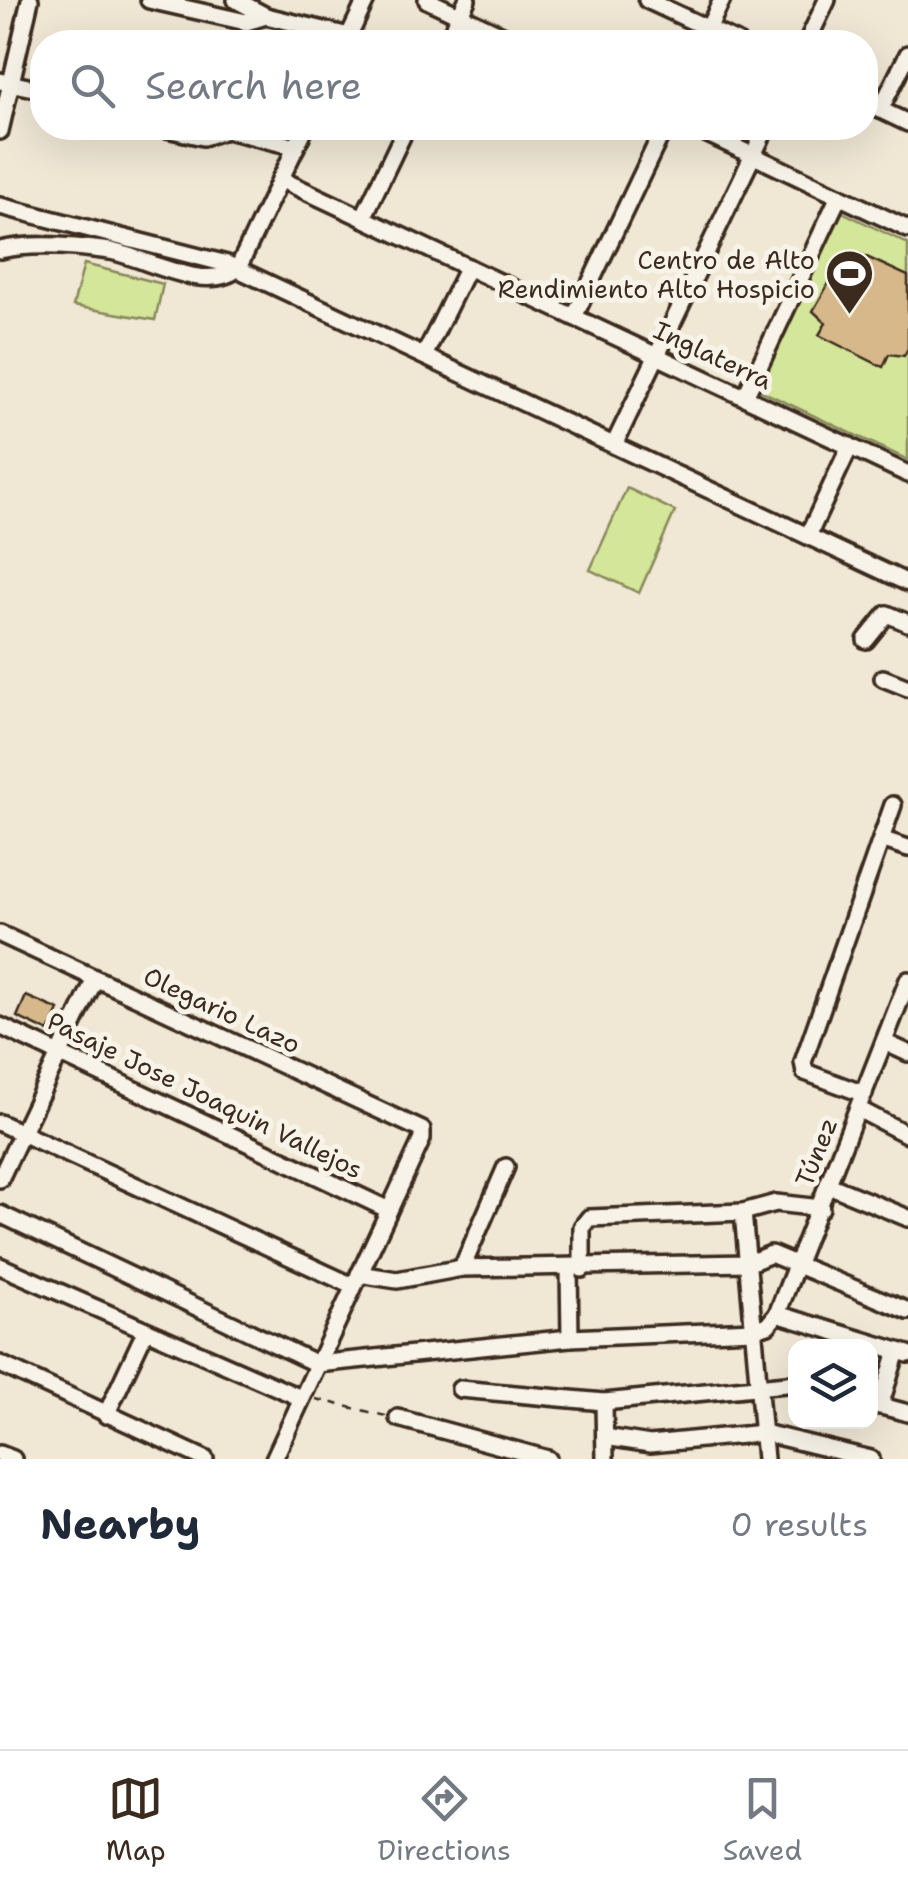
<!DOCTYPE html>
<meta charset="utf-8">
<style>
body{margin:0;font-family:"Shantell Sans",sans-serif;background:#f6f6f7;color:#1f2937}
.controls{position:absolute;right:30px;bottom:30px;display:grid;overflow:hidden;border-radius:20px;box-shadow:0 10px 40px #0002}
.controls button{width:90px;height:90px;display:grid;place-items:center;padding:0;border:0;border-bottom:2px solid #e0e1e3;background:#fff;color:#1f2937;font:50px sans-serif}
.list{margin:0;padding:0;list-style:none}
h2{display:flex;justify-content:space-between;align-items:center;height:130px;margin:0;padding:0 40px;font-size:42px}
h2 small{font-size:32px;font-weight:400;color:#747a83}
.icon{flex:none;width:55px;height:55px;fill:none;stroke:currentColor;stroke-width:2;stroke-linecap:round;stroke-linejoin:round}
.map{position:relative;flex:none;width:908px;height:1459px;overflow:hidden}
.search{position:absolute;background:#fff;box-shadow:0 10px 40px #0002;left:30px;right:30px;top:30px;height:110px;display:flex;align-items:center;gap:25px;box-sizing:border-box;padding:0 35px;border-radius:40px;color:#747a83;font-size:38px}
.sheet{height:290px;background:#fff}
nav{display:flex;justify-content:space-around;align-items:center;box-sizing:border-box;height:140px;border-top:2px solid #e0e1e3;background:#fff;font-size:28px;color:#747a83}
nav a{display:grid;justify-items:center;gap:5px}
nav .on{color:#3b2a1e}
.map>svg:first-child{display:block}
.green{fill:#d4e69a;stroke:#88885c;stroke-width:2.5}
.building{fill:#d6b88a;stroke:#3b2a1e;stroke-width:2.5}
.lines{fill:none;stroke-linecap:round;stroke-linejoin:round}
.minor-casing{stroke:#3b2a1e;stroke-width:22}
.path{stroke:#3b2a1e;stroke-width:2.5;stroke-dasharray:8 8;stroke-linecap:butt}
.minor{stroke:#f7f3e8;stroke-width:15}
.labels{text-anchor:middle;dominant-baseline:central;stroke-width:10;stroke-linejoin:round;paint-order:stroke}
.poi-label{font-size:25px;fill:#3b2a1e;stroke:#f7f3e8;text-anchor:end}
.street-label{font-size:25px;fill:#3b2a1e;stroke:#f7f3e8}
</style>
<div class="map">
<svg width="908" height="1459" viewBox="0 0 908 1459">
<rect width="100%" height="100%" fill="#f0e7d5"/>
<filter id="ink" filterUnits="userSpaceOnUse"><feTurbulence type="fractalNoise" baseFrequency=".01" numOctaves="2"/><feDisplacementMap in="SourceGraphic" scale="20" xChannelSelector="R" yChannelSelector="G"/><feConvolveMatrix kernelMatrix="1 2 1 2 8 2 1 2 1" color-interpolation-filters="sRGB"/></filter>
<g filter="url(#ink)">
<g class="green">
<path d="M842,212l66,32v216l-151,-71z"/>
<path d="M84,264l79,20 -8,36 -82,-14z"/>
<path d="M627,488l48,23 -36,82 -49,-23z"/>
</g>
<g class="building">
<path d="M860,254l48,22v72l-4,8 -15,-2 -6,13 -64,-32 7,-12 -13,-12 24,-42 20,-8z"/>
<path d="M26,996l33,14 -10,22 -32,-15z"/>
</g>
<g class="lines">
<defs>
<g id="minor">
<path d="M149,0l97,22 20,-6"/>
<path d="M236,0l30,16 83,20"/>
<path d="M427,0l90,42"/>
<path d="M647,0l90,42"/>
<path d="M708,29l14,-29"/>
<path d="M346,42l20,-42"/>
<path d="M447,42l20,-42"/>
<path d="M807,42l20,-42"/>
<path d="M0,81l42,9"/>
<path d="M866,103l42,20"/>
<path d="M880,110l28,-56"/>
<path d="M162,128l41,9 20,-6"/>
<path d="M219,128l77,19"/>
<path d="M695,128l213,101"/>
<path d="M0,131l30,-131"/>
<path d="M280,179l628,295"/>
<path d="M0,206l227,58 681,319"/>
<path d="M363,218l43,-90"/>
<path d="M0,250c34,-8 75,-4 110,1 35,6 96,44 128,17"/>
<path d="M238,268l67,-140"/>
<path d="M574,317l90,-189"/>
<path d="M424,356l44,-89"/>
<path d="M745,397l94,-201"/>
<path d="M614,445l152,-317"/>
<path d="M808,536l42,-90"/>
<path d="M866,640l21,-26 21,9"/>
<path d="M883,678l25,10"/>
<path d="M884,840l24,8"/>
<path d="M0,934l422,196v9l-148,320"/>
<path d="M0,1026l389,184"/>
<path d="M884,1042l24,11"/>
<path d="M864,1094l-59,-22 -2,-10 90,-257"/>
<path d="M860,1110l48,25"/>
<path d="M0,1123l353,163"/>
<path d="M0,1179l95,-200"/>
<path d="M831,1186l77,32"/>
<path d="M743,1212l33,-9 45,5"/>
<path d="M0,1214l317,150 253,-26 183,-8 15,-5 9,-11 131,-334"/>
<path d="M0,1266l301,132"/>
<path d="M569,1267l1,71"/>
<path d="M462,1268l44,-101"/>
<path d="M582,1269v-42l7,-9 154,-6 22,247"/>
<path d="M359,1274l38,6 65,-12 287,-5 22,-9 137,57"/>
<path d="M777,1314l131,40"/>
<path d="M0,1364l205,95"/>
<path d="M460,1389l144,13 192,-19"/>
<path d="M604,1402l1,57"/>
<path d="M874,1404l34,9"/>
<path d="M880,1406l17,-55"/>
<path d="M106,1415l39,-83"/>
<path d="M398,1418l150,41"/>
<path d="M605,1437l45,7 114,-11 107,26"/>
<path d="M0,1454l13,5"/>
</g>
</defs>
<use href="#minor" class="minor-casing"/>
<path class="path" d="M316,1399l70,17"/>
<use href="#minor" class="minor"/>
</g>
</g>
<defs>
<symbol id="stadium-pin" viewBox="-11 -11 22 30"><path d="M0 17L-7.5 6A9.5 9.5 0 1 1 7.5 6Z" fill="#3b2a1e" stroke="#f7f3e8"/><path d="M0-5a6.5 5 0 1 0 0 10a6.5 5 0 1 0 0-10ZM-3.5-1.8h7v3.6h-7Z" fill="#fff"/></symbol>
</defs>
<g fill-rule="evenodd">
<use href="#stadium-pin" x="822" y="246" width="55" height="75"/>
</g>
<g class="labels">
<g class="poi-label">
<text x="815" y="260">Centro de Alto<tspan x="815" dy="29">Rendimiento Alto Hospicio</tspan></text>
</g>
<g class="street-label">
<text transform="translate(713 355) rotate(25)">Inglaterra</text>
<text transform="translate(222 1010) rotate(25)">Olegario Lazo</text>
<text transform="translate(205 1095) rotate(26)">Pasaje Jose Joaquin Vallejos</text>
<text transform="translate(816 1152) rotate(-68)">Túnez</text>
</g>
</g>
</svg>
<div class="controls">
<button><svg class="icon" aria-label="layers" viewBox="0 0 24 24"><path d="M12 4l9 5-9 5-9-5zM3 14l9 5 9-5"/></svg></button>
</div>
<div class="search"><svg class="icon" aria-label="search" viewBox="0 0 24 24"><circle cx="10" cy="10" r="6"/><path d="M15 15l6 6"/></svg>Search here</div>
</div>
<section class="sheet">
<h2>Nearby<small>0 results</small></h2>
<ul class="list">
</ul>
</section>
<nav>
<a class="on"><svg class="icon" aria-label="map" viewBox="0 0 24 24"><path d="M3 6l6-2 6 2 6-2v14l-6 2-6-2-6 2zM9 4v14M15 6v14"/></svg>Map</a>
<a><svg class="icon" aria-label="directions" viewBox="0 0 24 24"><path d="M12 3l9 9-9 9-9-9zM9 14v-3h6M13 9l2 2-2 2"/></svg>Directions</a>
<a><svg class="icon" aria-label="saved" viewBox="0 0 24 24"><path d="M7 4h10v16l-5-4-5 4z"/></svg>Saved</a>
</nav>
